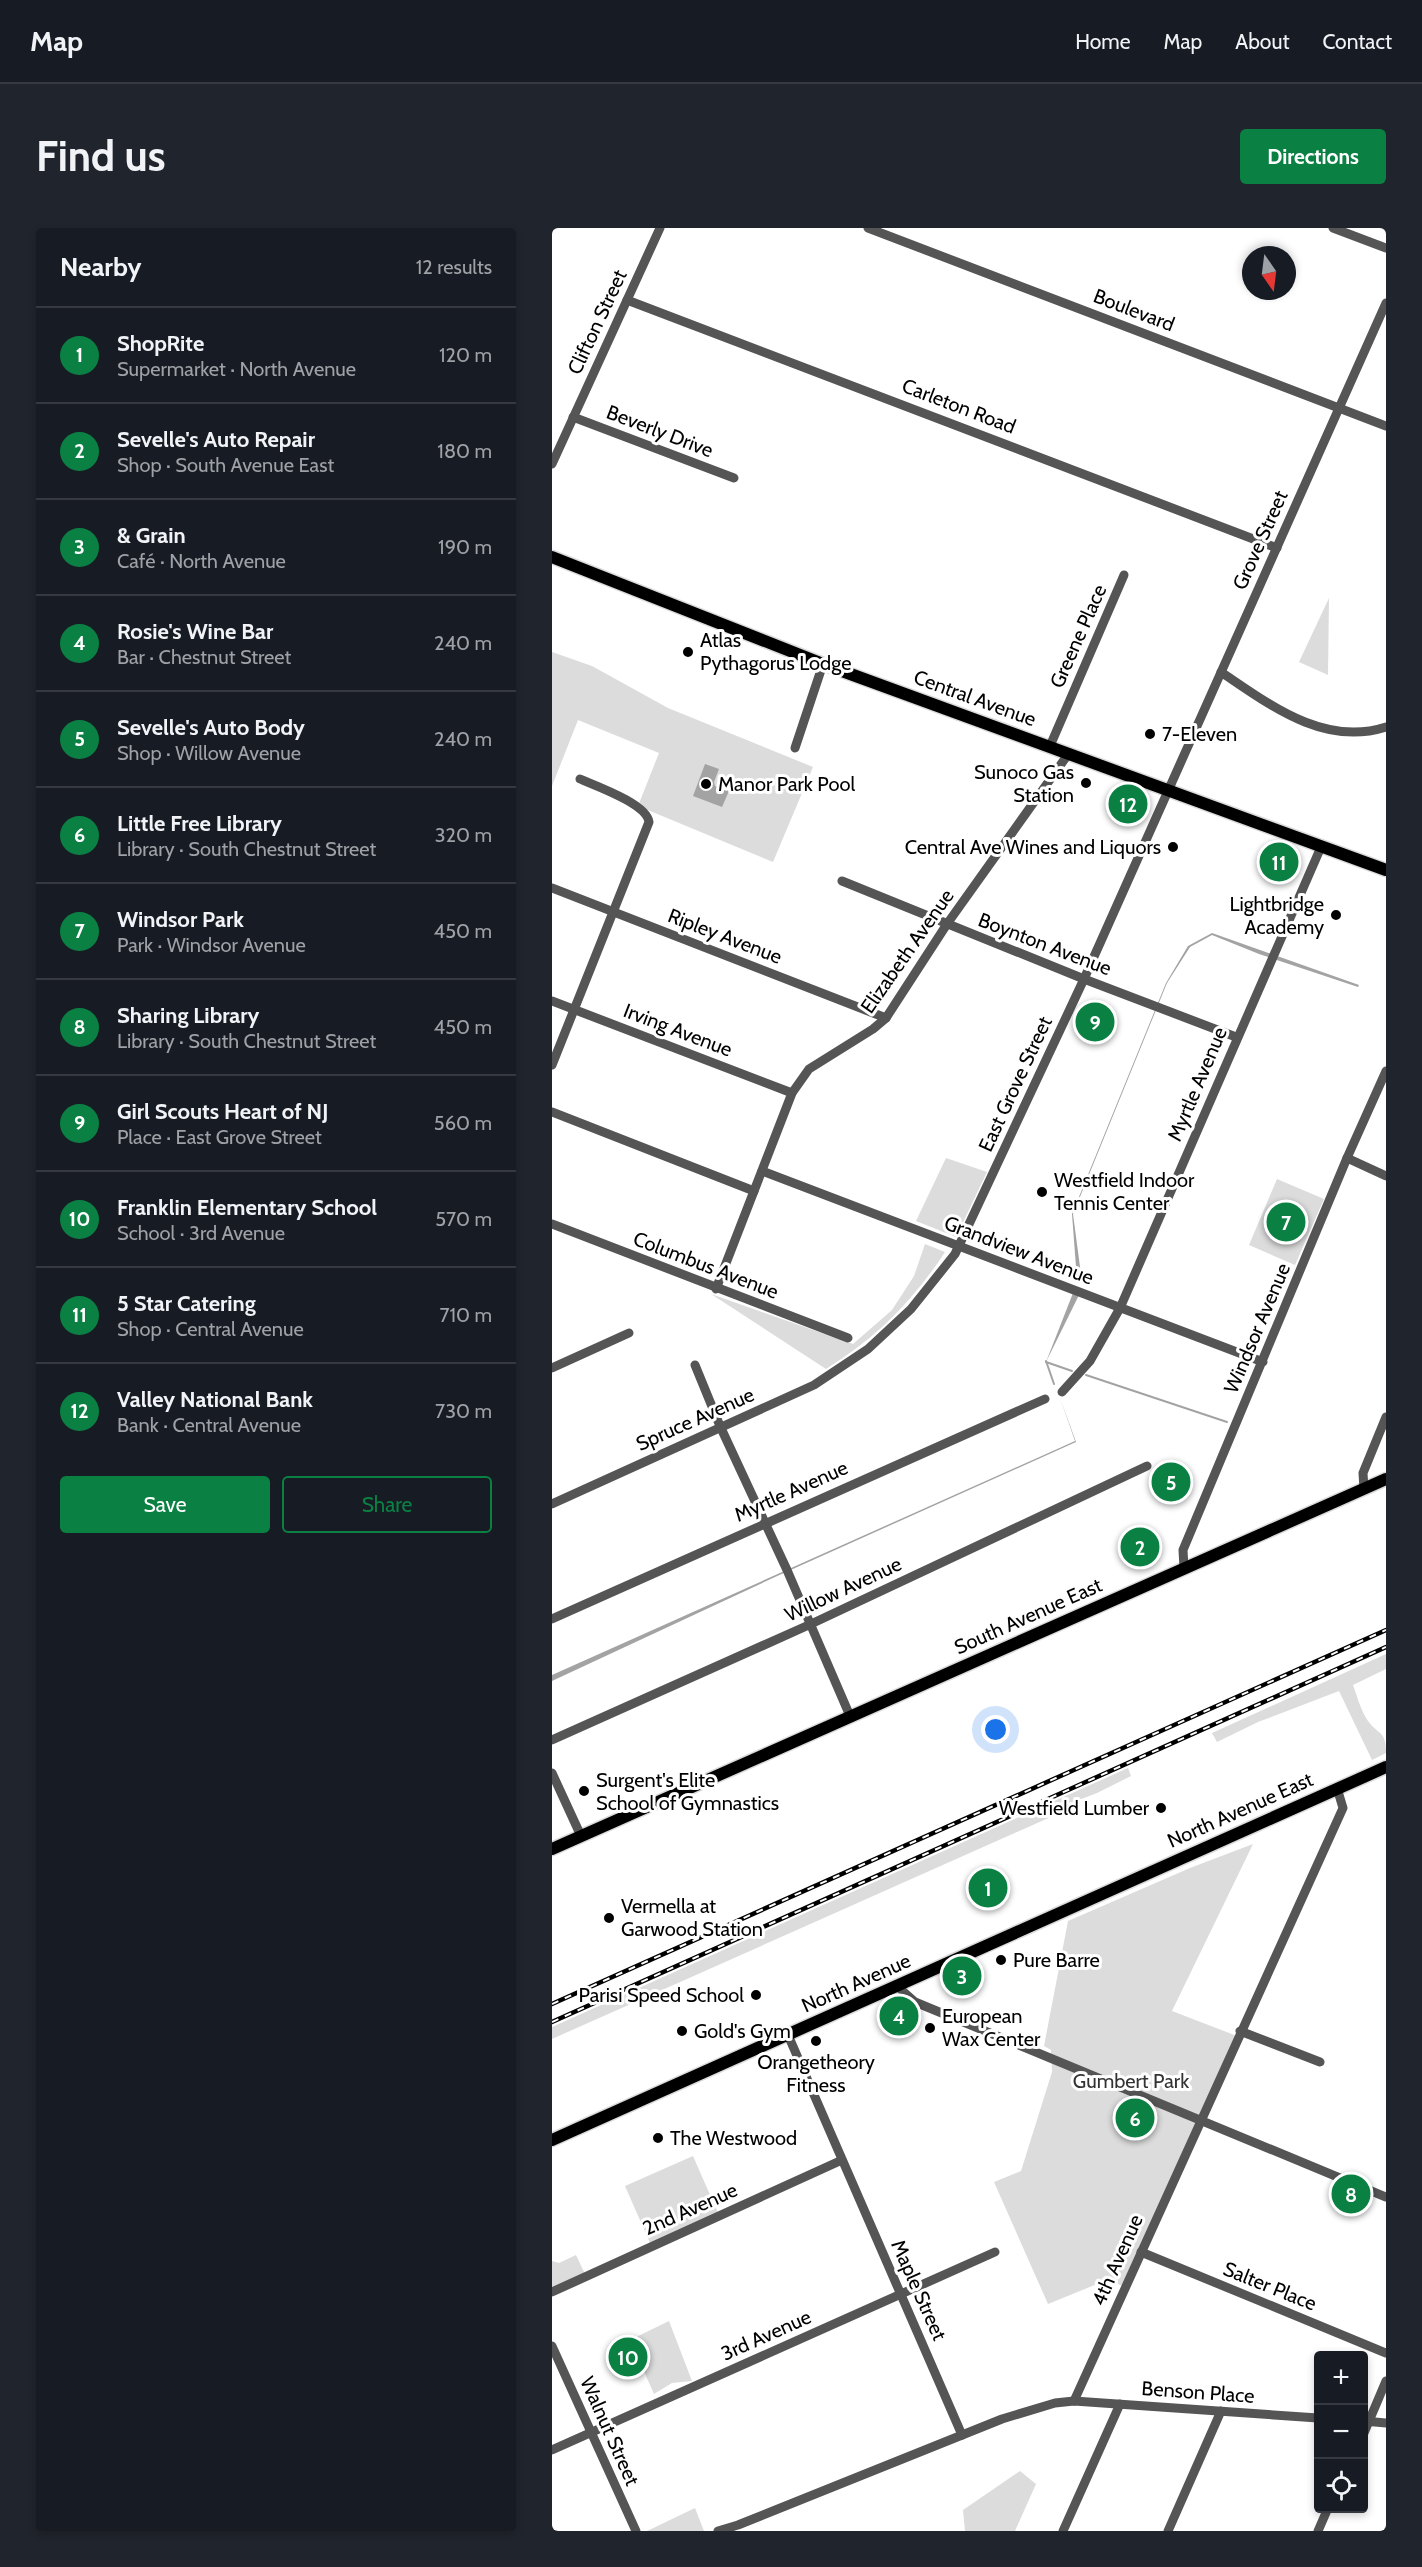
<!DOCTYPE html>
<meta charset="utf-8">
<style>
body{margin:0;font-family:Cabin,sans-serif;background:#20242c;color:#f1f3f6}
.controls{position:absolute;right:18px;bottom:18px;display:grid;overflow:hidden;border-radius:6px;box-shadow:0 3px 9px #0003}
.controls button{width:54px;height:54px;display:grid;place-items:center;padding:0;border:0;border-bottom:2px solid #363941;background:#171b24;color:#f1f3f6;font:30px sans-serif}
.compass{position:absolute;left:690px;top:18px;width:54px;height:54px;border-radius:50%;background:#171b24;box-shadow:0 3px 9px #0003;rotate:166deg}
.you{position:absolute;left:444px;top:1502px;width:21px;height:21px;margin:-15px;border:4px solid #fff;border-radius:50%;background:#1a73e8;box-shadow:0 0 0 9px #1a73e833}
.badge{display:grid;place-items:center;width:39px;height:39px;border-radius:50%;background:#0b8043;color:#fff;font-size:20px;font-weight:700}
.pin{position:absolute;translate:-50% -50%;border:3px solid #fff;box-shadow:0 2px 6px #0006}
.list{margin:0;padding:0;list-style:none}
h2{display:flex;justify-content:space-between;align-items:center;height:78px;margin:0;padding:0 24px;font-size:26px}
h2 small{font-size:20px;font-weight:400;color:#9ea1a6}
.list li{display:grid;grid-template-columns:39px 1fr auto;gap:18px;align-items:center;box-sizing:border-box;height:96px;padding:0 24px;border-top:2px solid #363941}
.list b{display:block;font-size:22px;white-space:nowrap}
.list p{margin:0;font-size:20px;white-space:nowrap;color:#9ea1a6}
.list em{font-size:20px;font-style:normal;color:#9ea1a6}
.actions{display:flex;gap:12px;padding:18px 24px}
.actions a{flex:1;padding:14px 0;border:2px solid #0b8043;border-radius:6px;text-align:center;font-size:21px;color:#0b8043}
.actions .main{background:#0b8043;color:#fff}
.icon{flex:none;width:33px;height:33px;fill:none;stroke:currentColor;stroke-width:2;stroke-linecap:round;stroke-linejoin:round}
.map{position:relative;flex:none;width:834px;height:2303px;overflow:hidden;border-radius:6px}
header{display:flex;align-items:center;gap:36px;box-sizing:border-box;height:84px;padding:0 30px;background:#171b24;border-bottom:2px solid #363941}
header strong{font-size:28px}
nav{display:flex;gap:33px;margin-inline-start:auto;font-size:21px}
.intro{display:flex;align-items:center;justify-content:space-between;box-sizing:border-box;height:144px;padding:0 36px}
h1{margin:0;font-size:42px}
.button{padding:15px 27px;border-radius:6px;background:#0b8043;color:#fff;font-size:21px;font-weight:700}
main{display:flex;gap:36px;padding:0 36px}
aside{flex:1;background:#171b24;border-radius:6px;box-shadow:0 3px 9px #0003}
.map>svg:first-child{display:block}
.green{fill:#dcdcdc}
.water{fill:#a3a3a3}
.lines{fill:none;stroke-linecap:round;stroke-linejoin:round}
.stream{stroke:#a3a3a3;stroke-width:2}
.major-casing{stroke:#dbdbdb;stroke-width:15}
.minor{stroke:#555;stroke-width:9}
.major{stroke:#000;stroke-width:12}
.rail-casing{stroke:#000;stroke-width:4.5}
.rail{stroke:#fff;stroke-width:2;stroke-dasharray:7;stroke-linecap:butt}
.poi-dot{fill:#000;stroke:#fff;stroke-width:2}
.labels{text-anchor:middle;dominant-baseline:central;stroke-width:6;stroke-linejoin:round;paint-order:stroke}
.street-label{font-size:20px;fill:#000;stroke:#fff}
.poi-label{font-size:20px;fill:#000;stroke:#fff;text-anchor:start}
.park-label{font-size:20px;fill:#333;stroke:#fff}
</style>
<header>
<strong>Map</strong>
<nav><a>Home</a><a>Map</a><a>About</a><a>Contact</a></nav>
</header>
<div class="intro"><h1>Find us</h1><a class="button">Directions</a></div>
<main>
<aside>
<h2>Nearby<small>12 results</small></h2>
<ul class="list">
<li><span class="badge">1</span><div><b>ShopRite</b><p>Supermarket · North Avenue</p></div><em>120 m</em></li>
<li><span class="badge">2</span><div><b>Sevelle's Auto Repair</b><p>Shop · South Avenue East</p></div><em>180 m</em></li>
<li><span class="badge">3</span><div><b>&amp; Grain</b><p>Café · North Avenue</p></div><em>190 m</em></li>
<li><span class="badge">4</span><div><b>Rosie's Wine Bar</b><p>Bar · Chestnut Street</p></div><em>240 m</em></li>
<li><span class="badge">5</span><div><b>Sevelle's Auto Body</b><p>Shop · Willow Avenue</p></div><em>240 m</em></li>
<li><span class="badge">6</span><div><b>Little Free Library</b><p>Library · South Chestnut Street</p></div><em>320 m</em></li>
<li><span class="badge">7</span><div><b>Windsor Park</b><p>Park · Windsor Avenue</p></div><em>450 m</em></li>
<li><span class="badge">8</span><div><b>Sharing Library</b><p>Library · South Chestnut Street</p></div><em>450 m</em></li>
<li><span class="badge">9</span><div><b>Girl Scouts Heart of NJ</b><p>Place · East Grove Street</p></div><em>560 m</em></li>
<li><span class="badge">10</span><div><b>Franklin Elementary School</b><p>School · 3rd Avenue</p></div><em>570 m</em></li>
<li><span class="badge">11</span><div><b>5 Star Catering</b><p>Shop · Central Avenue</p></div><em>710 m</em></li>
<li><span class="badge">12</span><div><b>Valley National Bank</b><p>Bank · Central Avenue</p></div><em>730 m</em></li>
</ul>
<div class="actions"><a class="main">Save</a><a>Share</a></div>
</aside>
<div class="map">
<svg width="834" height="2303" viewBox="0 0 834 2303">
<rect width="100%" height="100%" fill="#fff"/>
<g class="green">
<path d="M777,370l-1,77 -29,-13z"/>
<path d="M0,424l40,14 76,42 145,59 -40,95 -135,-56 21,-53 -81,-33 -26,66z"/>
<path d="M394,930l41,14 -31,65 -40,-16z"/>
<path d="M725,951l47,20 -29,66 -46,-20z"/>
<path d="M373,1016l20,8c-31,48 -70,87 -119,117l-115,-75 142,50 39,-34 22,-34z"/>
<path d="M834,1426v15l-33,16c4,11 8,26 15,36 11,15 18,9 18,32l-14,7 -33,-69 -81,31 -41,20 -5,-9z"/>
<path d="M576,1540l3,8 -34,17 -47,18 3,5 -501,223v-12z"/>
<path d="M701,1616l-81,167 65,25 -109,252 -21,-8 -59,24 -54,-122 27,-11 31,-99 -1,-22 -7,-4 24,-125 122,-53z"/>
<path d="M141,1928l25,57 -68,30 -25,-57z"/>
<path d="M24,2027l9,19 -33,14v-27l7,2z"/>
<path d="M117,2093l23,60 -20,2 -18,11 -24,-54z"/>
<path d="M468,2243l16,13 -21,47h-50l-2,-21z"/>
<path d="M143,2280l9,23h-57z"/>
</g>
<g class="water">
<path d="M153,536l14,5 -5,13 1,4 14,5 -7,16 -29,-11z"/>
<path d="M660,705l147,52 -1,2 -99,-33 -47,-19 -22,12 -23,36 -94,231 9,68 -5,-2 -5,-66 94,-231 22,-37z"/>
<path d="M521,1065l6,2 -33,67z"/>
<path d="M508,1170l16,44 -301,135 -223,104v-6l523,-234z"/>
</g>
<g class="lines">
<g class="stream">
<path d="M494,1133l8,23"/>
<path d="M494,1134l26,9"/>
<path d="M534,1147l141,47"/>
</g>
<defs>
<g id="major">
<path d="M0,329l271,107 563,206"/>
<path d="M0,1621l834,-370"/>
<path d="M0,1912l834,-373"/>
</g>
</defs>
<use href="#major" class="major-casing"/>
<g class="minor">
<path d="M316,0l518,198"/>
<path d="M781,0l53,20"/>
<path d="M75,72l650,248"/>
<path d="M21,189l161,61"/>
<path d="M0,236l108,-236"/>
<path d="M669,444c49,33 103,75 165,55"/>
<path d="M498,518l74,-171"/>
<path d="M243,520l28,-84"/>
<path d="M290,653l242,98 152,58"/>
<path d="M0,660l334,130"/>
<path d="M0,773l240,92"/>
<path d="M0,837l97,-243c-2,-18 -53,-36 -69,-43"/>
<path d="M0,884l202,79"/>
<path d="M795,930l39,18"/>
<path d="M210,943l501,191"/>
<path d="M0,996l296,114"/>
<path d="M164,1061l76,-196 17,-24 64,-40 13,-11 61,-94 122,-171"/>
<path d="M143,1137l25,61 67,144 63,146"/>
<path d="M0,1140l77,-35"/>
<path d="M510,1164l28,-31 30,-53 201,-461"/>
<path d="M812,1261l-1,-16 23,-56"/>
<path d="M0,1276l262,-119 54,-36 43,-40 44,-55 129,-275 302,-676"/>
<path d="M632,1340l-1,-18 164,-392 39,-87"/>
<path d="M0,1391l493,-220"/>
<path d="M0,1512l259,-116 336,-158"/>
<path d="M0,1545l29,63"/>
<path d="M345,1758l18,16 471,195"/>
<path d="M688,1803l80,31"/>
<path d="M236,1807l174,400"/>
<path d="M589,2024l245,101"/>
<path d="M0,2064l290,-132"/>
<path d="M0,2118l84,185"/>
<path d="M522,2173l269,-593 -6,-20"/>
<path d="M812,2193l22,2"/>
<path d="M812,2205l22,-52"/>
<path d="M0,2222l443,-198"/>
<path d="M166,2303l20,-6 264,-106 53,-16 19,-2 244,17"/>
<path d="M511,2303l57,-127"/>
<path d="M616,2303l53,-120"/>
<path d="M766,2303l10,-23"/>
</g>
<use href="#major" class="major"/>
<defs>
<g id="rail">
<path d="M0,1776l834,-374"/>
<path d="M0,1794l834,-375"/>
</g>
</defs>
<use href="#rail" class="rail-casing"/>
<use href="#rail" class="rail"/>
</g>
<g class="poi-dot">
<circle cx="136" cy="424" r="6"/>
<circle cx="598" cy="506" r="6"/>
<circle cx="534" cy="555" r="6"/>
<circle cx="154" cy="556" r="6"/>
<circle cx="621" cy="619" r="6"/>
<circle cx="784" cy="687" r="6"/>
<circle cx="490" cy="964" r="6"/>
<circle cx="32" cy="1563" r="6"/>
<circle cx="609" cy="1580" r="6"/>
<circle cx="57" cy="1690" r="6"/>
<circle cx="449" cy="1732" r="6"/>
<circle cx="204" cy="1767" r="6"/>
<circle cx="378" cy="1800" r="6"/>
<circle cx="130" cy="1803" r="6"/>
<circle cx="264" cy="1813" r="6"/>
<circle cx="106" cy="1910" r="6"/>
</g>
<g class="labels">
<g class="street-label">
<text transform="translate(582 82) rotate(21)">Boulevard</text>
<text transform="translate(45 94) rotate(-65)">Clifton Street</text>
<text transform="translate(407 178) rotate(21)">Carleton Road</text>
<text transform="translate(108 203) rotate(21)">Beverly Drive</text>
<text transform="translate(708 312) rotate(-66)">Grove Street</text>
<text transform="translate(526 408) rotate(-66)">Greene Place</text>
<text transform="translate(423 470) rotate(20)">Central Avenue</text>
<text transform="translate(173 708) rotate(21)">Ripley Avenue</text>
<text transform="translate(493 716) rotate(21)">Boynton Avenue</text>
<text transform="translate(355 723) rotate(-55)">Elizabeth Avenue</text>
<text transform="translate(126 802) rotate(21)">Irving Avenue</text>
<text transform="translate(463 856) rotate(-65)">East Grove Street</text>
<text transform="translate(645 856) rotate(-67)">Myrtle Avenue</text>
<text transform="translate(467 1022) rotate(21)">Grandview Avenue</text>
<text transform="translate(154 1037) rotate(21)">Columbus Avenue</text>
<text transform="translate(705 1100) rotate(-67)">Windsor Avenue</text>
<text transform="translate(143 1191) rotate(-24)">Spruce Avenue</text>
<text transform="translate(239 1263) rotate(-24)">Myrtle Avenue</text>
<text transform="translate(291 1361) rotate(-25)">Willow Avenue</text>
<text transform="translate(476 1388) rotate(-24)">South Avenue East</text>
<text transform="translate(688 1582) rotate(-24)">North Avenue East</text>
<text transform="translate(304 1755) rotate(-24)">North Avenue</text>
<text transform="translate(138 1981) rotate(-24)">2nd Avenue</text>
<text transform="translate(565 2032) rotate(-66)">4th Avenue</text>
<text transform="translate(718 2058) rotate(22)">Salter Place</text>
<text transform="translate(367 2062) rotate(66)">Maple Street</text>
<text transform="translate(214 2107) rotate(-24)">3rd Avenue</text>
<text transform="translate(646 2164) rotate(4)">Benson Place</text>
<text transform="translate(58 2203) rotate(66)">Walnut Street</text>
</g>
<g class="poi-label">
<text x="148" y="412">Atlas<tspan x="148" dy="23">Pythagorus Lodge</tspan></text>
<text x="610" y="506">7-Eleven</text>
<text x="522" y="544" text-anchor="end">Sunoco Gas<tspan x="522" dy="23">Station</tspan></text>
<text x="166" y="556">Manor Park Pool</text>
<text x="609" y="619" text-anchor="end">Central Ave Wines and Liquors</text>
<text x="772" y="676" text-anchor="end">Lightbridge<tspan x="772" dy="23">Academy</tspan></text>
<text x="502" y="952">Westfield Indoor<tspan x="502" dy="23">Tennis Center</tspan></text>
<text x="44" y="1552">Surgent's Elite<tspan x="44" dy="23">School of Gymnastics</tspan></text>
<text x="597" y="1580" text-anchor="end">Westfield Lumber</text>
<text x="69" y="1678">Vermella at<tspan x="69" dy="23">Garwood Station</tspan></text>
<text x="461" y="1732">Pure Barre</text>
<text x="192" y="1767" text-anchor="end">Parisi Speed School</text>
<text x="390" y="1788">European<tspan x="390" dy="23">Wax Center</tspan></text>
<text x="142" y="1803">Gold's Gym</text>
<text x="264" y="1834" text-anchor="middle">Orangetheory<tspan x="264" dy="23">Fitness</tspan></text>
<text x="118" y="1910">The Westwood</text>
</g>
<g class="park-label">
<text x="579" y="1853">Gumbert Park</text>
</g>
</g>
</svg>
<div class="controls">
<button>+</button>
<button>−</button>
<button><svg class="icon" aria-label="locate" viewBox="0 0 24 24"><circle cx="12" cy="12" r="6"/><path d="M12 2v4M12 18v4M2 12h4M18 12h4"/></svg></button>
</div>
<svg class="compass" viewBox="-18 -18 36 36"><path d="M0-13l5 13h-10z" fill="#e53935"/><path d="M0 13l5-13h-10z" fill="#9ea1a6"/></svg>
<div class="you"></div>
<div class="pin badge" style="left:436px;top:1660px">1</div>
<div class="pin badge" style="left:588px;top:1319px">2</div>
<div class="pin badge" style="left:410px;top:1748px">3</div>
<div class="pin badge" style="left:347px;top:1788px">4</div>
<div class="pin badge" style="left:619px;top:1254px">5</div>
<div class="pin badge" style="left:583px;top:1890px">6</div>
<div class="pin badge" style="left:734px;top:994px">7</div>
<div class="pin badge" style="left:799px;top:1966px">8</div>
<div class="pin badge" style="left:543px;top:794px">9</div>
<div class="pin badge" style="left:76px;top:2129px">10</div>
<div class="pin badge" style="left:727px;top:634px">11</div>
<div class="pin badge" style="left:576px;top:576px">12</div>
</div>
</main>
